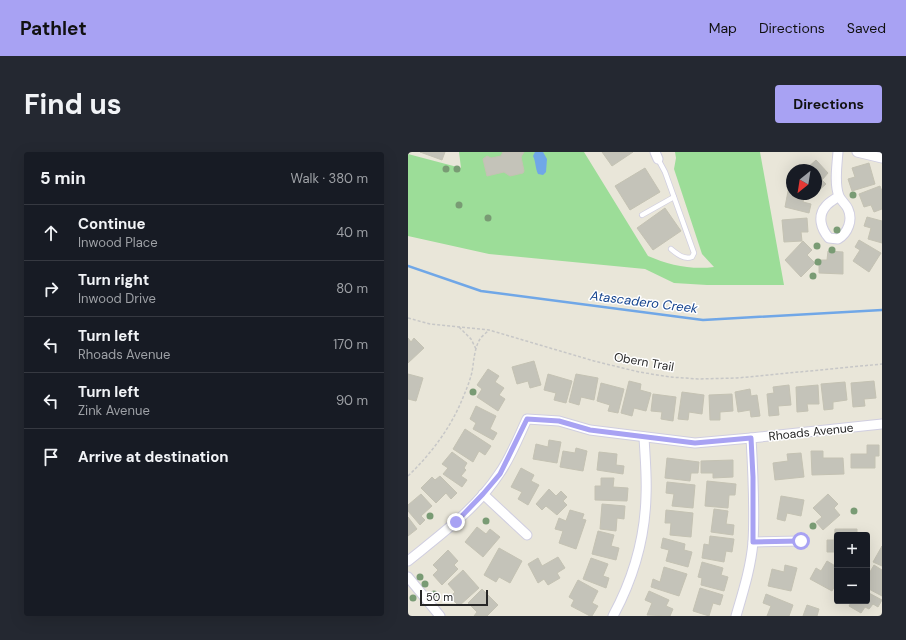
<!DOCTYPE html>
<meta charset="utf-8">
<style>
body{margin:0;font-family:"DM Sans",sans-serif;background:#242831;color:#f1f3f6}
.controls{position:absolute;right:12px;bottom:12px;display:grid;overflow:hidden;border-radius:4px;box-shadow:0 4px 16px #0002}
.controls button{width:36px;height:36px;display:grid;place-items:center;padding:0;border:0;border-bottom:1px solid #363941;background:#171b24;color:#f1f3f6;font:20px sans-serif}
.compass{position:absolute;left:378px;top:12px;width:36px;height:36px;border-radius:50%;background:#171b24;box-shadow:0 4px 16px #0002;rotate:210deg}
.scale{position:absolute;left:12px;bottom:10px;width:68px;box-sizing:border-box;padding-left:4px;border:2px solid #272727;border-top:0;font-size:11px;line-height:14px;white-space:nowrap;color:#272727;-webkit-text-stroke:3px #fff;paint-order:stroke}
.stop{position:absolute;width:12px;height:12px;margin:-9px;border:3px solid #a8a2f3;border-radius:50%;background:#fff}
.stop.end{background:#a8a2f3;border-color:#fff;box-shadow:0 1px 4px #0008}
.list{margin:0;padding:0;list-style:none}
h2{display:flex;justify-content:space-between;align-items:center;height:52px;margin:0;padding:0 16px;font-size:17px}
h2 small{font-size:13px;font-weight:400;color:#9ea1a6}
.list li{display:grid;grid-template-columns:26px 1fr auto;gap:12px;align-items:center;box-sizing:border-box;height:56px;padding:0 16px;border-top:1px solid #363941}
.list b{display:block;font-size:15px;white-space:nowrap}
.list p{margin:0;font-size:13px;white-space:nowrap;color:#9ea1a6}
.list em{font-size:13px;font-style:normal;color:#9ea1a6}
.icon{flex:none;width:22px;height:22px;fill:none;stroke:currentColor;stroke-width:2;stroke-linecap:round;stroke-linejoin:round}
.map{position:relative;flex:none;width:474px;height:464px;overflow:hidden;border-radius:4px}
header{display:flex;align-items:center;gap:24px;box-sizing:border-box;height:56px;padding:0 20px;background:#a8a2f3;color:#111}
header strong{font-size:19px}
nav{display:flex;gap:22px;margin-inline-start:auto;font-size:14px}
.intro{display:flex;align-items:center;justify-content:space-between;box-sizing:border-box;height:96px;padding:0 24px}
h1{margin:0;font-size:28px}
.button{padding:10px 18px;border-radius:4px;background:#a8a2f3;color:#111;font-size:14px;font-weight:700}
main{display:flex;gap:24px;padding:0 24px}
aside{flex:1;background:#171b24;border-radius:4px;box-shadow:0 4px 16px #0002}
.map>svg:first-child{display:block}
.green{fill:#9cdd98}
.water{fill:#70a7e7}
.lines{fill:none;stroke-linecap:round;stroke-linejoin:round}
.stream{stroke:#70a7e7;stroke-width:2.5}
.building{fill:#c4c3b9;stroke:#c4c2b3}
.service-casing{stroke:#d0cee0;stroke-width:6}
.minor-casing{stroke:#d0cee0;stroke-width:11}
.path{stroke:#c7c7c7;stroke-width:1.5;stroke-dasharray:3 2;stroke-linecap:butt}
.service{stroke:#fff;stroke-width:4.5}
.minor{stroke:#fff;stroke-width:9}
.tree{fill:#799b74}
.route{stroke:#a8a2f3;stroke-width:5}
.labels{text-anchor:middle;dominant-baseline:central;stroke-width:3;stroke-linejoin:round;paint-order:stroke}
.street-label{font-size:12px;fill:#272727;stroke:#fff}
.water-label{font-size:13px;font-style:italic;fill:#14438e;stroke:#fff}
</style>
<header>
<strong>Pathlet</strong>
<nav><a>Map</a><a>Directions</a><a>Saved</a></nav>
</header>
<div class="intro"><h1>Find us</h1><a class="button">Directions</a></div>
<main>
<aside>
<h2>5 min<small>Walk · 380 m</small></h2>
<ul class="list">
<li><svg class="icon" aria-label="ahead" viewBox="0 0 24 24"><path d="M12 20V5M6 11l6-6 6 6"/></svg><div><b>Continue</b><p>Inwood Place</p></div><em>40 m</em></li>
<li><svg class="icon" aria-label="right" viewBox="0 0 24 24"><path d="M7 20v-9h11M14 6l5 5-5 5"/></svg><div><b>Turn right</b><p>Inwood Drive</p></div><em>80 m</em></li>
<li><svg class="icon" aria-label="left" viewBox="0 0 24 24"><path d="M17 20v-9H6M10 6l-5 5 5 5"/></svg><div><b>Turn left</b><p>Rhoads Avenue</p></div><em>170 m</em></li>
<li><svg class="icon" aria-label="left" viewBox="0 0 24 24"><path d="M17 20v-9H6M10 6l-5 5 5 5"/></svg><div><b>Turn left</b><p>Zink Avenue</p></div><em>90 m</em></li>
<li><svg class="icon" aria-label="arrive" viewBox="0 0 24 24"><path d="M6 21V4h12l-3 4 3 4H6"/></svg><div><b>Arrive at destination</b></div></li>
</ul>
</aside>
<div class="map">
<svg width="474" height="464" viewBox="0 0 474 464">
<rect width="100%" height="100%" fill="#e9e6d9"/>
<path class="green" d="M51,0h125l64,104c21,9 43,14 66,11l-12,-13 -28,-85 2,-11 -1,-6h85l24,133h-77l-33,-2 -29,-14 -156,-15 -81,-18v-82l53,14z"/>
<path class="water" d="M127,0h8l4,7 -1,13 -3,3 -5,-1c-3,-6 -2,-12 -5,-18z"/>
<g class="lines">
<path class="stream" d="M0,114l73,25 222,29 179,-10"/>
</g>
<g class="building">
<path d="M12,0h25l-3,8z"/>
<path d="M95,0h21l-3,5 3,14 -1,2 -13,3 -6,-4 -17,4 -4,-17 4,-3 4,2 10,-2z"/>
<path d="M194,0h31l-21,14z"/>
<path d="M408,8l12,13 -6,7 4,4 -10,9v-23h-11z"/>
<path d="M461,11l6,21 -23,7 -4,-12 7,-2 -3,-9z"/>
<path d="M237,16l15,24 -30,18 -15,-24z"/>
<path d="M381,34l3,1v7h13l-2,8 8,2 -2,9 -24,-6z"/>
<path d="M472,34l2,5v18l-8,3 -3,-7 -7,2 -5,-13z"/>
<path d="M257,56l16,23 -28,19 -16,-22z"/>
<path d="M459,65l15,4v22l-14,-4 3,-11 -7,-2z"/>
<path d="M399,66l1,14h-7l1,9 -18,1 -2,-22z"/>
<path d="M451,88l22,13 -12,19 -16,-11 7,-11 -5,-3z"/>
<path d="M395,89l9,9 -5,5 8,8 -14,14 -16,-17z"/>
<path d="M420,99l15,1v22l-24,-1v-13h8z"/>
<path d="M0,186l3,4 3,-4 10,10 -16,15z"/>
<path d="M126,209l7,24 -11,3 -2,-7 -11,3 -5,-17z"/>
<path d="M80,217l11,7 -4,6 9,6 -5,7 6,4 -7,12 -21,-14 5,-8 -5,-4z"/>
<path d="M0,222l15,4 -7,23 -8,-2z"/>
<path d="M140,222l24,7 -6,22 -12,-3 2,-7 -12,-3z"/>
<path d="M168,222l22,4 -4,22 -13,-3 -2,8 -10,-3z"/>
<path d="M221,229l12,3 -1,6 11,3 -5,18 -12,-3 -2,8 -11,-3z"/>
<path d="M466,229l2,17 -12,1 1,7 -12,1 -2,-24z"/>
<path d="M437,230l2,18 -14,2v7l-9,1 -3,-26z"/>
<path d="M193,231l23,6 -6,24 -10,-2 2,-6 -13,-4z"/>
<path d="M381,233l2,20 -13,1 1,9 -10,1 -2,-22 7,-1 -1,-6z"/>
<path d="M410,233l1,19h-12l1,7 -11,1 -1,-25z"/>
<path d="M342,237l1,7 6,-1 3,21 -9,1 -1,-7 -12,2 -3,-20z"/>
<path d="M274,240l22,3 -2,19 -13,-2 -1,8 -10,-1z"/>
<path d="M245,242l23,3 -3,24 -12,-2 1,-7 -11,-1z"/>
<path d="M324,242l1,17 -13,1v8h-10l-1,-25z"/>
<path d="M68,254l20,10 -6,13 7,4 -4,7 -20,-11 3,-6 -6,-4z"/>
<path d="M57,277l26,17 -6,9 -6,-4 -6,11 -20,-13z"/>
<path d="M141,288l12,2 -4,21 -24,-4 3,-15 12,3z"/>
<path d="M459,293h12v11h-4v12h-24v-14h16z"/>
<path d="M168,296l11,3 -4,20 -23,-4 3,-16 12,2z"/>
<path d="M403,299h12v7h20l1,16 -32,1z"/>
<path d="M44,300l15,11 -3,5 2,2 -5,6 6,4 -5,7 -19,-13 5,-6 -6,-4z"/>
<path d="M191,300l18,2 -1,11 8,1 -1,8 -26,-4z"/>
<path d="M393,301l3,24 -29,3 -2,-17 15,-2 -1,-7z"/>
<path d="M259,306l32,4 -1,11h-7l-1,8 -25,-3z"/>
<path d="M325,308v17l-20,1v-5h-12v-12z"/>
<path d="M113,316l13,7 -3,6 8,4 -11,20 -10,-6 4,-7 -11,-5z"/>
<path d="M32,324l17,17 -6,6 -5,-6 -10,10 -15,-15 11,-11 3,3z"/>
<path d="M193,326h13l-1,9 15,1 -1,13 -32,-1v-14h6z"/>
<path d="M299,329l29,3 -1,11h-6l-1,13 -23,-2z"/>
<path d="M259,330l28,3 -2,23 -21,-2 2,-12 -8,-1z"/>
<path d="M141,337l7,7 5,-5 6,6 -4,4 4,4 -10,10 -11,-9 -4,4 -6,-6z"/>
<path d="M13,342l11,12 -11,10 4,4 -5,5 -12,-14v-6z"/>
<path d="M420,342l10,10 -4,4 6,7 -17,15 -7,-8 6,-5 -9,-9z"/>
<path d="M373,344l23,4 -3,16 -14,-3 -2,8 -8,-2z"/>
<path d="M194,352l23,2 -1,13 -7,-1 -1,13 -16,-2z"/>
<path d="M306,357l14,2 -2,13 8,1 -1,10 -22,-3z"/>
<path d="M162,358l14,4 -2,5 4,1 -10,29 -17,-6 4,-12 -8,-2 4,-11 7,3z"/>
<path d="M258,358l27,3 -2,24 -21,-2 1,-12h-6z"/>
<path d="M0,365l9,12 -9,7z"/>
<path d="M69,375l9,7 4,-5 10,8 -17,20 -18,-15z"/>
<path d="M427,377h22v6h-20v17h-10v-12h7z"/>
<path d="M190,379l16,4 -3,11 8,2 -3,12 -24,-6z"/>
<path d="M302,384l24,3 -2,13 -6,-1 -2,11 -22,-4 2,-14 5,1z"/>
<path d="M255,386l22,6 -1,6 8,2 -4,15 -22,-6 3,-11 -8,-2z"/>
<path d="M474,394v20l-9,-4z"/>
<path d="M91,396l23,13 -12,22 -11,-6 -3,5 -12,-7z"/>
<path d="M40,398l10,11 -4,4 4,4 -16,16 -9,-10 5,-5 -5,-5z"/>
<path d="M150,405l7,11 -8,5 3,5 -12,7 -4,-6 -6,4 -10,-19 10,-6 4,8z"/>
<path d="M183,406l17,6 -5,12 6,2 -3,10 -23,-9z"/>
<path d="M419,409l10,6v15l-5,9 -22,-12 6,-11 5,3z"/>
<path d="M294,410l21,6 -2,7 7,2 -4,14 -23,-6 1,-7 -4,-1z"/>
<path d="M377,413l12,3 -6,23 -23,-5 4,-17 12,3z"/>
<path d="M466,413l8,5v26l-15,-8 1,-7 -1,-4z"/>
<path d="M256,415l23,7 -8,22 -28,-9 2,-8 7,3z"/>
<path d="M55,418l16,18 -20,18 -9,-9 5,-5 -7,-8z"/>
<path d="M170,428l20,11 -6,12 6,3 -6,10h-2l-19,-10 3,-6 -5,-3z"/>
<path d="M292,436l23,7 -3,10 -7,-2 -4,13 -16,-5z"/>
<path d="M74,437l16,16 -11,11h-13l3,-4 -9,-9z"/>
<path d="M241,439l20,9 -3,6 7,3 -3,7 -23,-1 5,-12 -7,-3z"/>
<path d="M459,440l15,8 -4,7 -5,-3 -4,5 -4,-2 -4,6 -12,-7 3,-5h15z"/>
<path d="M358,442l27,11 -4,11h-22l4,-10 -8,-3z"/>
<path d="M399,453l12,4 -2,7h-14z"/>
</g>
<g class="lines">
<defs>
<g id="service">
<path d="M250,7l7,13 29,81 -2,4c-8,3 -15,-3 -21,-8"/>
<path d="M234,63l32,-18"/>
</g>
<g id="minor">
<path d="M247,0l3,7"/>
<path d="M430,0c-1,13 -4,32 1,44 2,5 7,8 9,13 5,11 0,24 -10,30l-9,-1c-8,-9 -12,-22 -3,-32 3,-4 9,-7 13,-10"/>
<path d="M449,0l25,6"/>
<path d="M75,342l44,41"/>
<path d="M345,390l48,-1"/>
<path d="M0,409c32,-26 68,-52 91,-87 11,-15 20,-38 28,-55l32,2 31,9 105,13 56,-5 131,-14"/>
<path d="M0,425l32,39"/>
<path d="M205,464c20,-37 32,-78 33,-120 1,-20 -1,-39 -2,-59"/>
<path d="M328,464c7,-24 15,-49 17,-74 2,-35 0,-70 -2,-104"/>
</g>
</defs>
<use href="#service" class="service-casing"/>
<use href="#minor" class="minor-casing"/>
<g class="path">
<path d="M0,166l22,6 59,6 105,31 45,11 31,5 28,2 39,-1 145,-14"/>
<path d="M51,175l12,12 5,10"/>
<path d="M0,324c24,-23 44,-50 56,-81 3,-7 6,-15 8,-23 2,-11 2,-23 8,-33 2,-3 6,-6 9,-9"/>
</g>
<use href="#service" class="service"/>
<use href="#minor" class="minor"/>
</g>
<g class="tree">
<circle cx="38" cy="17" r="3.5"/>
<circle cx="49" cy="17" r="3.5"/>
<circle cx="445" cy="43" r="3.5"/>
<circle cx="51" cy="53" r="3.5"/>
<circle cx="80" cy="66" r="3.5"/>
<circle cx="429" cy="78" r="3.5"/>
<circle cx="409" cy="94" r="3.5"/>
<circle cx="424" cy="98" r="3.5"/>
<circle cx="410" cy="110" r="3.5"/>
<circle cx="405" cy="124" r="3.5"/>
<circle cx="65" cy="240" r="3.5"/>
<circle cx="446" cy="359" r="3.5"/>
<circle cx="22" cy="364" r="3.5"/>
<circle cx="78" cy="369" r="3.5"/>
<circle cx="405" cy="374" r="3.5"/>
<circle cx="12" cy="425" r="3.5"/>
<circle cx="17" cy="432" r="3.5"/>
<circle cx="26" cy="442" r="3.5"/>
<circle cx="5" cy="446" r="3.5"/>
</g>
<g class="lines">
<path class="route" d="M48,370l27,-28 17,-20 27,-55 32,2 31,9 105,13 56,-5 2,39v65l48,-1"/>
</g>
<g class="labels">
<g class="street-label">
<text transform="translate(236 210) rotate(10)">Obern Trail</text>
<text transform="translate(403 280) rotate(-6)">Rhoads Avenue</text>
</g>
<g class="water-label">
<text transform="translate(236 150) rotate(7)">Atascadero Creek</text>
</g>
</g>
</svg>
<div class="controls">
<button>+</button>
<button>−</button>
</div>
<svg class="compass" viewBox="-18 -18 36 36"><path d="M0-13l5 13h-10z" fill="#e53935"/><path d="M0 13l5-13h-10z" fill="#9ea1a6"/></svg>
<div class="scale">50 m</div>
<div class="stop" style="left:393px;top:389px"></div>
<div class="stop end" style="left:48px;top:370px"></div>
</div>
</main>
